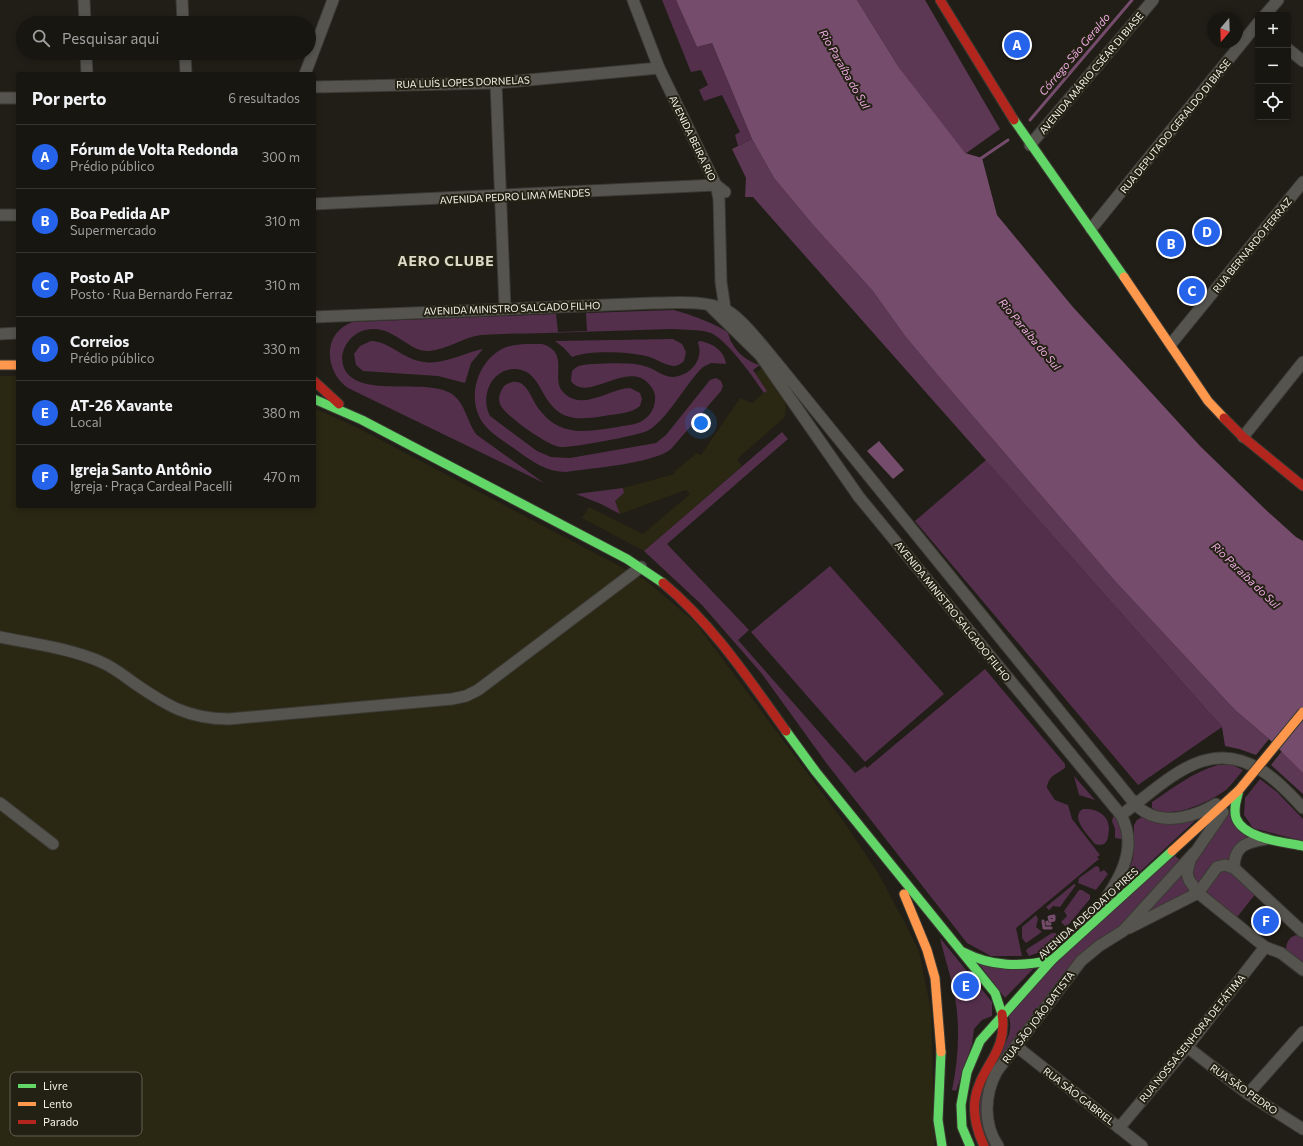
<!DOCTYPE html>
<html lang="pt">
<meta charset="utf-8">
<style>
body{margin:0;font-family:Commissioner,sans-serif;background:#25231e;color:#f1f3f6}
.controls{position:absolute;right:12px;top:12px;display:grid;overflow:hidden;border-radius:4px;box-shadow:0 2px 6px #0003}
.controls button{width:36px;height:36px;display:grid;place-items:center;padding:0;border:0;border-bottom:1px solid #363530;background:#181610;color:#f1f3f6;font:20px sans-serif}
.compass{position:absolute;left:1207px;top:12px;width:36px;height:36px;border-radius:50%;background:#181610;box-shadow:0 2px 6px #0003;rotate:199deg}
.you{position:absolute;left:701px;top:423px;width:14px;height:14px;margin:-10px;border:3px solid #fff;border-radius:50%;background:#1a73e8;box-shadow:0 0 0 6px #1a73e833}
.badge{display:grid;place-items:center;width:26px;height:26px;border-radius:50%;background:#2563eb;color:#fff;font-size:13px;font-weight:700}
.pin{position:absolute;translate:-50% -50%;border:2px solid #fff;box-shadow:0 1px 4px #0006}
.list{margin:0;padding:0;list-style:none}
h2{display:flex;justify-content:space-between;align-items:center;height:52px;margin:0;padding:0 16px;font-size:17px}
h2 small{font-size:13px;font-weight:400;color:#9f9f9f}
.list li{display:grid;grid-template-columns:26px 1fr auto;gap:12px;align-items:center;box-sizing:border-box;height:64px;padding:0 16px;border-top:1px solid #363530}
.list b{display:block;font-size:15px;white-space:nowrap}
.list p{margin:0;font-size:13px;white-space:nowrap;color:#9f9f9f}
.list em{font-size:13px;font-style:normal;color:#9f9f9f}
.icon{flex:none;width:22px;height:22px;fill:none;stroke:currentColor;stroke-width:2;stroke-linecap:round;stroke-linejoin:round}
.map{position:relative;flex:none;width:1303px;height:1146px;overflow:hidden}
.search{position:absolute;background:#181610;box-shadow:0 2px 6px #0003;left:16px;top:16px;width:300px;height:44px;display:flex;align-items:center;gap:10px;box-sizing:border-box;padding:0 14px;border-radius:22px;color:#9f9f9f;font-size:15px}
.panel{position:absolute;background:#181610;box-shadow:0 2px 6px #0003;left:16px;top:72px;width:300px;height:436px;border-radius:4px}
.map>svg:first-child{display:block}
.built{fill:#2a2713}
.green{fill:#532f4c}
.forest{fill:#5d3855}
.water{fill:#754c6c}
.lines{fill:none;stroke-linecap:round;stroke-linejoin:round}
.stream{stroke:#754c6c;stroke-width:3}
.street-casing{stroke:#3b3a34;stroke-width:13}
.fast-casing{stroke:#3b3a34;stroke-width:11}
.slow-casing{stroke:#3b3a34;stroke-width:11}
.jam-casing{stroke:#3b3a34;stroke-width:11}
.street{stroke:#56544f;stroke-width:11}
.fast{stroke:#63d668;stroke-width:9}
.slow{stroke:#ff974d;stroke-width:9}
.jam{stroke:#b3261e;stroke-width:9}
.slow-bridge-casing{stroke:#3b3a34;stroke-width:11;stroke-linecap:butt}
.slow-bridge{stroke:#ff974d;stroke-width:9}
.labels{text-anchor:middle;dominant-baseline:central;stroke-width:4;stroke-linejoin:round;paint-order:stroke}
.street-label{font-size:10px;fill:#f3f2e8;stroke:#232113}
.water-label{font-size:11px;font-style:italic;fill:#eeaae2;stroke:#232113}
.district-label{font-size:14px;font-weight:bold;letter-spacing:1px;fill:#dcdac7;stroke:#232113}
.key{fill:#232113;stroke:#616053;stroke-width:1}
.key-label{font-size:11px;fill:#f3f2e8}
</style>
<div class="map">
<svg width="1303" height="1146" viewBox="0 0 1303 1146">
<rect width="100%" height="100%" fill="#201e16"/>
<g class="built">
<path d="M764,367l21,36 1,5 -2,10 -47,41 5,7 -98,85 -62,-33 7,-11 54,27 47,-40 -4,-4 -66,24 -5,-13 9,-8 -1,-5 51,-14 2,-4 21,-17 4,2 39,-57 12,5 14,-12 -11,-18z"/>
<path d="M0,376h18v130h296v-98l44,20 286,151 51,43 149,200 34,51 27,50 14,28 12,59 4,136h-935z"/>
</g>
<g class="green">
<path d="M662,0h14l21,47 15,-4 40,96 -14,7 -3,-11 5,-3 -18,-37 -18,6 -5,-11 9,-5 -7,-15 -10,2z"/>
<path d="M673,310c11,2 46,15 54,22 3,3 2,8 5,11 6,11 16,19 28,22l-7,5 14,21 -3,2c-10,-15 -37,-53 -53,-60 -12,-4 -27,-3 -39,-4 -42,1 -83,3 -125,4 -22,1 -44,0 -66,2 -18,2 -34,15 -52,16 -22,1 -36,-28 -64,-21 -18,5 -30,27 -18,43 19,24 81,5 105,21 14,10 15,29 25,41l67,48 -196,-95c-24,-16 -26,-56 5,-66l203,-8 2,18 29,-1 -1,-18z"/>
<path d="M673,339l9,5 4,8 -2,9c-3,3 -7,5 -11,5 -9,-1 -18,-8 -27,-10 -18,-4 -56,-6 -74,1l-8,-9 -9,-7z"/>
<path d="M371,341c19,1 30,16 48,20 22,6 43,-8 64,-12l-12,14 -6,20 -27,-7 -75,-5 -7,-6 -2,-11 6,-8z"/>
<path d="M699,341c12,1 26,10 27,23l-15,-1 -8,4c-17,16 -37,55 -56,64 -11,5 -76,17 -87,16 -12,-1 -54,-31 -59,-41 -4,-7 -1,-14 3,-20 20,-14 26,10 34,22 5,6 9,11 15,15 20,13 44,7 65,4 8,-2 18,-2 24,-6 9,-5 14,-15 13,-26 -1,-5 -4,-9 -8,-13 -22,-20 -60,21 -76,-1l1,-10c2,-2 4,-4 7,-5 11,-3 55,-4 65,0 10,2 18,11 29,11 18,-1 31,-18 25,-34z"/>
<path d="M542,344c30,9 6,36 23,50 20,17 45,-6 65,-6l10,5 2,6 -2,7c-10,8 -25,8 -36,10 -32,5 -47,4 -63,-27 -4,-7 -9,-15 -17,-18 -28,-10 -46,22 -34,45l47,35 14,6 19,1 86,-15 10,-8 44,-55 6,-2 5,3 2,5 -2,5 -50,58c-18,15 -81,19 -105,23 -19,0 -33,-10 -47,-20 -12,-9 -27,-17 -36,-29 -17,-24 -6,-61 19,-74 12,-6 27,-5 40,-5z"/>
<path d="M782,432l6,7 -121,105 82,86 -11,10 117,133 10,-7 2,2 118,-99 80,95v4c-8,6 -17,8 -18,20l8,12 13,5 4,14 28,36 -3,2 2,2 -83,69 6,28h-31l-24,-13 -140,-179 -65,-90 -60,-69 -58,-54z"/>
<path d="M986,460l236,267 -84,58 -223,-264z"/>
<path d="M623,488l1,5 -9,8 5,13 -19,-10 -25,-10z"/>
<path d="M830,566l114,128 -79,68 -114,-130z"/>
<path d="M1218,765h14l11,5c-5,6 -10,13 -16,19 -15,12 -57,32 -75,19v-6c21,-14 41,-30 66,-37z"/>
<path d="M1074,776l21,24 -16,-5z"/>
<path d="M1260,779l17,13 26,27v22l-50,-13 -9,-13 1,-17z"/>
<path d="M1083,809c14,-1 26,6 26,20 -1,6 0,11 -5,15l-5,1 -4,-1c-6,-8 -26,-27 -12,-35z"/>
<path d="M1229,812l20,27c-14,4 -19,10 -19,24 -20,-5 -22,7 -32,21l-5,-12 1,-11z"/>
<path d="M1115,816l2,1 7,20 -2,2 -7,-1v-9l-3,-8 1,-4z"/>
<path d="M1142,817l56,1 -79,73 9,-17 5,-16 1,-33 3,-5z"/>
<path d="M1174,855l7,6 -55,62 -28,16 -14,12c-16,18 -29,39 -44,58 -21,28 -54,58 -58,95 -2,15 3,29 12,42h-5c-21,-26 -13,-58 4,-84 6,-9 16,-21 17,-33 1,-6 -1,-12 -3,-18l54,-57z"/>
<path d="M1096,866l3,1 1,5 4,-2 4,4 -12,16 -18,-7 1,-5z"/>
<path d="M1184,866l1,17 7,9 -57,30z"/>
<path d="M1223,867l34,25 -23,29 -32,-32z"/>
<path d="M1074,884l2,1 -16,22 -7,-1 -4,4 -3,-3z"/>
<path d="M1079,890h3l8,5v4l-21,25 -4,2 -4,-4 6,-6 -3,-5z"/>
<path d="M1036,915l2,4 -2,8 6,5 -16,11 -4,-5v-11z"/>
<path d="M1052,933h4l3,6 -16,12 -14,5 -3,-5 1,-2z"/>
<path d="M1296,935l7,1v31l-17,-17c0,-7 3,-13 10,-15z"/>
<path d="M940,938l52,64v14l-10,4 -8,9 -2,15 -16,47 -4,-1c6,-28 8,-58 4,-86 -3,-22 -11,-44 -16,-66z"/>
<path d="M979,964l56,3 -30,31z"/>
</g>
<g class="forest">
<path d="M857,0h68l75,129 -35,25 -67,-88z"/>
<path d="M752,139l22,39 39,47 59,65 33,46 36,43 173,201 121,130 34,29 -13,16 -17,-6 -14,-3 -3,-19 -469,-530h-8l1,-19 -14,-29z"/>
<path d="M1282,751l21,22v21l-32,-29z"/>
</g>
<g class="water">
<path d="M676,0h181l41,66 67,87 17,5 15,57 75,91 128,140 66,64 30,27 7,4v232l-34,-34 -34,-29 -121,-130 -173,-201 -36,-43 -33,-46 -59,-65 -39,-47 -22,-39 -40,-96 -15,4z"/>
<path d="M879,441l25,29 -11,9 -26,-28z"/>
</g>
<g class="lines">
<g class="stream">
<path d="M1030,120l102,-120"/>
<path d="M980,159l28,-19"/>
<path d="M1054,916v4l-4,1 -1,-4z"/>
<path d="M1043,921l1,7h7"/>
<path d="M1047,922v2h3"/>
</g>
<defs>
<g id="street">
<path d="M84,0l1,23"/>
<path d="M182,0l1,23"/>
<path d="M633,0l26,68 57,117 3,14 2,83 4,27"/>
<path d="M1265,15l13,-15"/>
<path d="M1288,49l15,12"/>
<path d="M86,53l1,21"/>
<path d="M185,53l1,21"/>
<path d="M305,74l28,-74"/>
<path d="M496,83l9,225"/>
<path d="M314,87l182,-4 163,-15"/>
<path d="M0,98h18"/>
<path d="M1030,145l123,-145"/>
<path d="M314,204l402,-19 9,7"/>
<path d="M0,215h18"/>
<path d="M1091,229l167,-206"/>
<path d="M711,307l49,48 99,142 262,318c19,35 -4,69 -25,97"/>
<path d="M314,317l340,-14c23,0 48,-3 70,6 16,6 45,45 57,59l350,431c4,5 8,10 14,13 22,13 51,4 71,-8"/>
<path d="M0,334l18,-1"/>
<path d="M1171,344l132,-162"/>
<path d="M1243,437l60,-75"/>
<path d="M0,637c33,7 70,11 101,25 12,5 22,13 33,21 32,22 54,36 95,36l223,-20 14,-3 12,-6 163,-123"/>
<path d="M0,803l53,41"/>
<path d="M1223,812l-33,48 -3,13 2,7 9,13 67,54 16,6 22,17"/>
<path d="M1121,815c47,-34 88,-83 146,-41 14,10 25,22 36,34"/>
<path d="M1234,868c0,-22 12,-26 32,-29"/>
<path d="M1129,928l69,-35 19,-26 8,-2 9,3 69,64"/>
<path d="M1016,1046l126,100"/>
<path d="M1187,1047l61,47 55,35"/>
<path d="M1248,1094l55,-62"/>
<path d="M1119,1128l68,-81 78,-100"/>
<path d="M998,1146c-15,-22 -14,-51 -1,-75l84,-110 18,-15 24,-15 71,-78"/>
</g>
<g id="fast">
<path d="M1014,120l110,157"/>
<path d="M314,399l48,21 265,139 36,24"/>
<path d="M786,731l30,41 179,221 7,21"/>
<path d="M1239,790c-2,9 -6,18 -3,28 8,21 48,24 67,28"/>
<path d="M963,952c29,15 57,15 89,8"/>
<path d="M941,1052l-3,68 4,26"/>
<path d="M970,1146l-8,-19 -1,-22 6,-33 13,-31 72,-81 120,-109"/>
</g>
<g id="slow">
<path d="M1124,277l84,124 16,17"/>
<path d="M0,365h18"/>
<path d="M1172,851l67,-61"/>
<path d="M904,894l23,56 8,28 6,74"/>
</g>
<g id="jam">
<path d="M940,0l74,120"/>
<path d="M314,381l25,23"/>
<path d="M1224,418l19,19 60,49"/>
<path d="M663,583c50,42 85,95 123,148"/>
<path d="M984,1146c-32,-70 27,-79 18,-132"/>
</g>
</defs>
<use href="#street" class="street-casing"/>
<use href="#fast" class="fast-casing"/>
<use href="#slow" class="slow-casing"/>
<use href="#jam" class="jam-casing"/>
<use href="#street" class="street"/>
<use href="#fast" class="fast"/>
<use href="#slow" class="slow"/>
<use href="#jam" class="jam"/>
<defs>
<path id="slow-bridge" d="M1239,790l64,-78"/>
</defs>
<use href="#slow-bridge" class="slow-bridge-casing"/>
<use href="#slow-bridge" class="slow-bridge"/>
</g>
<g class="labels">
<g class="street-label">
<text transform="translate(1091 73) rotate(-50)">AVENIDA MÁRIO CSÉAR DI BIASE</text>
<text transform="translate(463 82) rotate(-2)">RUA LUÍS LOPES DORNELAS</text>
<text transform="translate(1175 126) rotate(-51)">RUA DEPUTADO GERALDO DI BIASE</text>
<text transform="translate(693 138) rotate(64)">AVENIDA BEIRA RIO</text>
<text transform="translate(515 196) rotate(-3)">AVENIDA PEDRO LIMA MENDES</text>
<text transform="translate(1252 245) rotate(-51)">RUA BERNARDO FERRAZ</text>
<text transform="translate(512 308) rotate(-2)">AVENIDA MINISTRO SALGADO FILHO</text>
<text transform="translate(953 611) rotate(51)">AVENIDA MINISTRO SALGADO FILHO</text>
<text transform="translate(1088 913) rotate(-42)">AVENIDA ADEODATO PIRES</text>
<text transform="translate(1038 1017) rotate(-53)">RUA SÃO JOÃO BATISTA</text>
<text transform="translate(1192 1038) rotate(-51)">RUA NOSSA SENHORA DE FÁTIMA</text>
<text transform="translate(1244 1089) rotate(35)">RUA SÃO PEDRO</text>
<text transform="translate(1079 1096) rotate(38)">RUA SÃO GABRIEL</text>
</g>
<g class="water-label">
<text transform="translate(1074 54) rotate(-50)">Córrego São Geraldo</text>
<text transform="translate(845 69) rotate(60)">Rio Paraíba do Sul</text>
<text transform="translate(1030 334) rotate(50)">Rio Paraíba do Sul</text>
<text transform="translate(1246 575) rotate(44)">Rio Paraíba do Sul</text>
</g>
<g class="district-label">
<text x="446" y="260">AERO CLUBE</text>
</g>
</g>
<rect x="10" y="1072" width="132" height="64" rx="6" class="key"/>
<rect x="18" y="1084" width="18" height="4" fill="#63d668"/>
<rect x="18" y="1102" width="18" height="4" fill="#ff974d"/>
<rect x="18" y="1120" width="18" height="4" fill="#b3261e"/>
<g class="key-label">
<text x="43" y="1090">Livre</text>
<text x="43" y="1108">Lento</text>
<text x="43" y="1126">Parado</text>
</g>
</svg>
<div class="controls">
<button>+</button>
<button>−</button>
<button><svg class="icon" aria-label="locate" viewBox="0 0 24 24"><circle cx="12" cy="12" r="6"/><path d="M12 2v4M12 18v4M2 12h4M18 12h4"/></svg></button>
</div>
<svg class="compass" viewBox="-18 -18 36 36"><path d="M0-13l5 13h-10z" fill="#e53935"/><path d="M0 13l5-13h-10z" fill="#9f9f9f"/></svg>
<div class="you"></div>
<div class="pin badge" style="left:1017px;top:45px">A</div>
<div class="pin badge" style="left:1171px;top:244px">B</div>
<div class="pin badge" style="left:1192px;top:291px">C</div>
<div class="pin badge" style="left:1207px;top:232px">D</div>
<div class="pin badge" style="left:966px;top:986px">E</div>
<div class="pin badge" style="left:1266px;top:921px">F</div>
<div class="search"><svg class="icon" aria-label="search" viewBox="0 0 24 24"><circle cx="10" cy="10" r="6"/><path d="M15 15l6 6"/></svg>Pesquisar aqui</div>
<section class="panel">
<h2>Por perto<small>6 resultados</small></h2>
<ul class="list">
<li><span class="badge">A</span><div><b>Fórum de Volta Redonda</b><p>Prédio público</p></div><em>300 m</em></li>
<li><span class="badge">B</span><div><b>Boa Pedida AP</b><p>Supermercado</p></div><em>310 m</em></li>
<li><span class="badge">C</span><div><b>Posto AP</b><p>Posto · Rua Bernardo Ferraz</p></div><em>310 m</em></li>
<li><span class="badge">D</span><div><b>Correios</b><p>Prédio público</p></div><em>330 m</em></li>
<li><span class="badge">E</span><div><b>AT-26 Xavante</b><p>Local</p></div><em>380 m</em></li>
<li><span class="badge">F</span><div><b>Igreja Santo Antônio</b><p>Igreja · Praça Cardeal Pacelli</p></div><em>470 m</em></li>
</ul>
</section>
</div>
